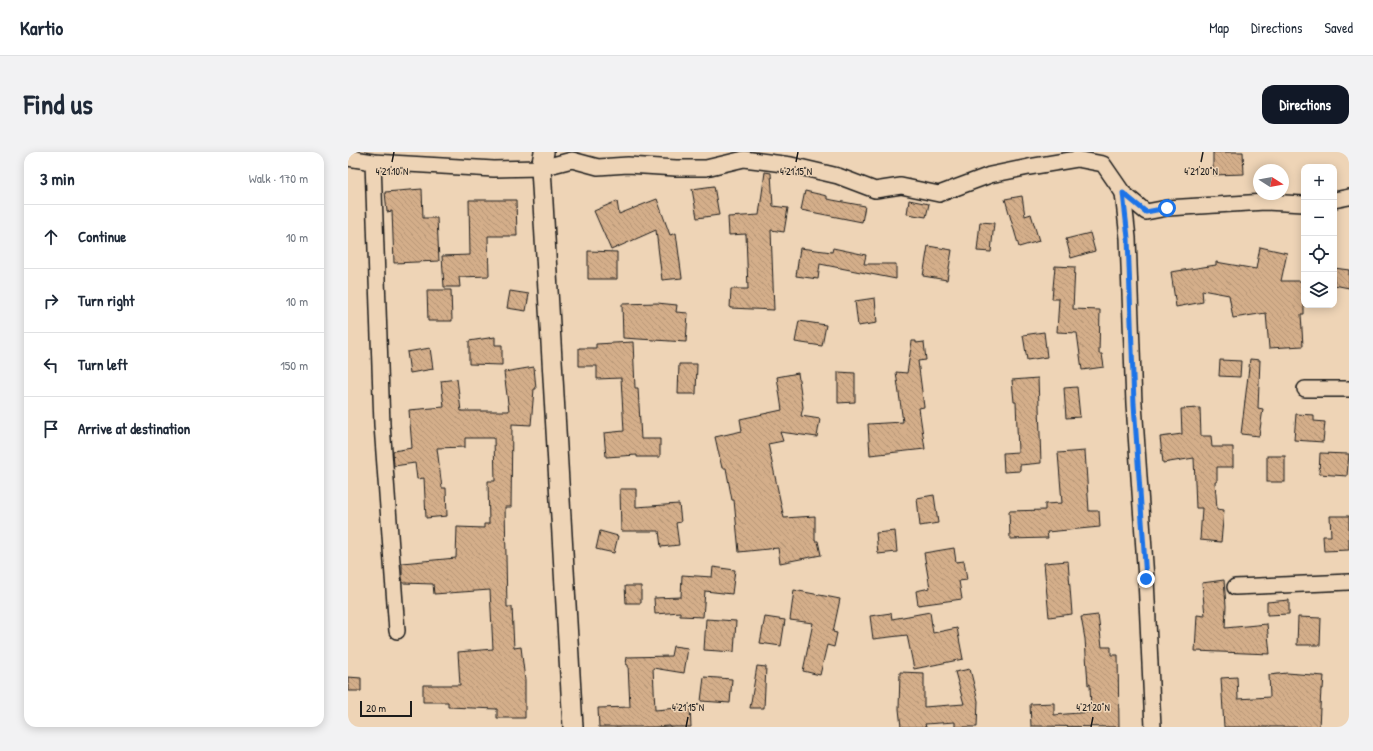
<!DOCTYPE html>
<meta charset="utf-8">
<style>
body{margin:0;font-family:"Patrick Hand",sans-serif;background:#f2f2f3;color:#1f2937}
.controls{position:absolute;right:12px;top:12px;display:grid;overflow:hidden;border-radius:8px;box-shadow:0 2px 10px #0003}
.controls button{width:36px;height:36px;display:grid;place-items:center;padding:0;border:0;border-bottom:1px solid #e0e1e3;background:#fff;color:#1f2937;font:20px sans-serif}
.compass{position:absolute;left:905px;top:12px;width:36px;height:36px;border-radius:50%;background:#fff;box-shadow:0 2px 10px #0003;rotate:101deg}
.scale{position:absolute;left:12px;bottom:10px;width:52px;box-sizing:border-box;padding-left:4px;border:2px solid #1c1c1c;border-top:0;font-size:11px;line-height:14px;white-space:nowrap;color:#1c1c1c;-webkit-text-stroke:3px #eed4b6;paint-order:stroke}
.stop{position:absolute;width:12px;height:12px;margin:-9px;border:3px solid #1a73e8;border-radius:50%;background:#fff}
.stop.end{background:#1a73e8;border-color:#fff;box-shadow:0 1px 4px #0008}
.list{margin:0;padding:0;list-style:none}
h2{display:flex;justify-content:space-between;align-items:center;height:52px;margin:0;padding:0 16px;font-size:17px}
h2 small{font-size:13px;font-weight:400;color:#747a83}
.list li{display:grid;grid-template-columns:26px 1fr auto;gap:12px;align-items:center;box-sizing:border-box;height:64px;padding:0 16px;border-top:1px solid #e0e1e3}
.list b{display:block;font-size:15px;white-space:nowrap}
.list em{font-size:13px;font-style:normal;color:#747a83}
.icon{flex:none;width:22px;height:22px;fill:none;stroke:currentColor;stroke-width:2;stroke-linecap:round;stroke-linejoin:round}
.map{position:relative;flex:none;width:1001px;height:575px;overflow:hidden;border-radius:12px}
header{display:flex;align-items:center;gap:24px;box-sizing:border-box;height:56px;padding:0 20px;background:#fff;border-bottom:1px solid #e0e1e3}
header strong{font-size:19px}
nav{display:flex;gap:22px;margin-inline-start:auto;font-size:14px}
.intro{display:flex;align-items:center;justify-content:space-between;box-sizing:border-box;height:96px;padding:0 24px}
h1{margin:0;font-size:28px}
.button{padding:10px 18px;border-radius:12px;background:#111827;color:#fff;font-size:14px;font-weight:700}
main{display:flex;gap:24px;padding:0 24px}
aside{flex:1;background:#fff;border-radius:12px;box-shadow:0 2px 10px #0003}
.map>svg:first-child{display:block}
.building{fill:url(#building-back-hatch);stroke:#1c1c1c}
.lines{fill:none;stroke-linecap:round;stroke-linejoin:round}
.minor-casing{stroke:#1c1c1c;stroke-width:18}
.tertiary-casing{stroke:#1c1c1c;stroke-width:22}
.minor{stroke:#eed4b6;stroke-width:15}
.tertiary{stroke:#eed4b6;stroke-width:19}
.route{stroke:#1a73e8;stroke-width:5}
.ticks{fill:none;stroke:#1c1c1c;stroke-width:1.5}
.ticks-label{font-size:10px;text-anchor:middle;fill:#1c1c1c;stroke:#eed4b6;stroke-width:3;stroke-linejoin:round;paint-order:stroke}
</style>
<header>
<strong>Kartio</strong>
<nav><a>Map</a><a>Directions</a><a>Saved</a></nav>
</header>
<div class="intro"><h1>Find us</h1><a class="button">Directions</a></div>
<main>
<aside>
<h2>3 min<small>Walk · 170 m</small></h2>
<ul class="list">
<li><svg class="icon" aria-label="ahead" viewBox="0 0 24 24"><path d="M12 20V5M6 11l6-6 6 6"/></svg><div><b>Continue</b></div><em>10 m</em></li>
<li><svg class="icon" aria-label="right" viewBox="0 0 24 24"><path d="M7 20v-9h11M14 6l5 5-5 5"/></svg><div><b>Turn right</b></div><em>10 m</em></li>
<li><svg class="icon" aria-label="left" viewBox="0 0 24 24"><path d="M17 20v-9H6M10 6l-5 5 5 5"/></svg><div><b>Turn left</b></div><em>150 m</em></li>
<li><svg class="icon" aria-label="arrive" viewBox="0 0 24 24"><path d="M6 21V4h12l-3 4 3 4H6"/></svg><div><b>Arrive at destination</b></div></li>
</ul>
</aside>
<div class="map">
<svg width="1001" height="575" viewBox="0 0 1001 575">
<defs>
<pattern id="building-back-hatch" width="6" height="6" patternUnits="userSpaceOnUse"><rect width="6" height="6" fill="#d4ae8a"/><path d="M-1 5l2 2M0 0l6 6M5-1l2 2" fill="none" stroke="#b59576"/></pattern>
</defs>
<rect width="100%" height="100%" fill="#eed4b6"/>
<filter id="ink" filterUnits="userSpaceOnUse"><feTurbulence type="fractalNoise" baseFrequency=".025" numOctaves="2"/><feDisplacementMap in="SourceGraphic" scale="8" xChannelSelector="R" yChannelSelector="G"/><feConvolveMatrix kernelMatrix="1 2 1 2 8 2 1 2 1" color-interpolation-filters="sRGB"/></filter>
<g filter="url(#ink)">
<g class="building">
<path d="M865,0h30l1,22 -31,1z"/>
<path d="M417,20l6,1 2,33 15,2 -4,24 -13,-2 3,80 -44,-2 1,-19h17l-2,-55 -17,1 -1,-18 31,-2z"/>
<path d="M366,34l5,29 -22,3 -5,-29z"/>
<path d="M74,37l1,29h14l2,43 -45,2 -2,-52 -5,1 -2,-20z"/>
<path d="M457,39l22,5v3l38,7 -3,16 -61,-12z"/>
<path d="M674,44l3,20 6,-2 8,27 -20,6 -14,-48z"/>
<path d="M309,47l13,36 6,-2 6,45 -20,2 -6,-50 -45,20 -17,-39 23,-10 2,13z"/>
<path d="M121,48h47l1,36h-29l1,40 -30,1 1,10h-16l-2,-31 28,-1z"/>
<path d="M561,48l20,4 -3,13 -19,-3z"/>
<path d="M632,70l14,1 -3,29 -14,-1z"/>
<path d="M742,81l5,18 -24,7 -5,-19z"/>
<path d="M580,94l24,4 -5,30 -24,-4z"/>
<path d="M912,95l27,6 -6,28h23v33h-3l2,32 -34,2 -3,-35 -33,5 -4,-23 -27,-5 1,12 -27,5 -5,-35 45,-7v-3l40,7z"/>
<path d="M452,96l32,4 1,-4 33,7 -2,9h32v15l-76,-15 -2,15 -22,-3z"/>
<path d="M240,99l29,1v27h-29z"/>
<path d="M707,114l20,1 -2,42 27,1 -1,44h3l2,13 -22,3 -5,-37 -20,-1 2,-33h-7z"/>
<path d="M986,116l15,2v18l-15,-3z"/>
<path d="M79,138h24l1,31h-24z"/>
<path d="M162,139l19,3 -3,17 -19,-3z"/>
<path d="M527,146l2,25 -19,3 -3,-25z"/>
<path d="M309,151l20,2 -1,7 12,1 -2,29 -63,-4 -1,-34z"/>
<path d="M451,169l27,4 -4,21 -27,-4z"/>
<path d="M696,180l3,25 -20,3 -4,-25z"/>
<path d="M147,185v8h7v20l-33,-1v-23z"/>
<path d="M564,189h4v2l8,-1 2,18 -8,1 6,46 -5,1 6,41 -55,6 -2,-31 35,-2 -7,-50 11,1z"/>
<path d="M285,190l2,46h3l3,51h19v18h-23v-2l-31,2 -2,-24 20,-2 -3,-53 -24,1v-13h-18v-18h17v-4z"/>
<path d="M82,196l3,21 -23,4 -3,-21z"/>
<path d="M902,207l10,1 -2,48 5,1 -4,27 -18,-2z"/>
<path d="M872,208l21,1 -1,16 -21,-1z"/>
<path d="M331,212h18l-1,30h-18z"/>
<path d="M186,215l2,22h-2l-3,36 -19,-1 -1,83h-6l2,100h5l2,41 7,-1 4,33v38h-28v-9l-49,-2v-5h-25v-17h37l-2,-33 35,-3 -3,-59 -56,4 -1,-10 -30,-1 -1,-6v-14l54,-5 1,-31 27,1v-4h5l-1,-43h7l-1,-43h-29v9l-28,1 5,40h4l1,28 -21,2 -2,-40 -7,1 -2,-16 -21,3 -1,-15 19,-3 -3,-38 35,-3 -3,-26 16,-2 4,32h48l-5,-39z"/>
<path d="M490,220l17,1v29l-17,1z"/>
<path d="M450,221l5,34 -2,9 19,3 -3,18 -37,-5 3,9 -15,3 16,74 31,-2v25h3l3,14 -41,8 -2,-15 -39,4 -5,-52h-2l-6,-32h-4l-7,-31 27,-6 -2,-12 42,-9 -5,-33z"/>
<path d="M690,226l3,85 -21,2v6l-16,1 -1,-19 15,-1 -2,-50h-2l-2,-22z"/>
<path d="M729,235l3,30 -14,1 -2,-30z"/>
<path d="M852,256l1,28h10l1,11h21v20h-16v15h-2l2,27 7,1 -3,32 -21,-2 2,-32h-6l-2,-50 -31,5 -3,-26 22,-3 -1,-25z"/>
<path d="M948,262l18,1v6l11,1 -2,20 -29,-2z"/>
<path d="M737,299l4,60h10l1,16 -53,5 1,6 -38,1 -1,-28 36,-1v-6l17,-1 -4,-50z"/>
<path d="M972,301l29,1 -2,22 -28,-2z"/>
<rect x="919" y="304" width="18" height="26"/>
<path d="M272,337h16v18l43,-3 2,18 -5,1 3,22 -18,2 -2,-16h-38z"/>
<path d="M586,343l4,28 -18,3 -3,-28z"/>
<path d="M982,364h19v34l-25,1 -1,-15h8z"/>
<path d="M252,379l18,5 -4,17 -18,-4z"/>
<path d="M547,379l2,21 -19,2 -2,-21z"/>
<path d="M606,396l2,14 8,-1 3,19 -8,1 3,18 -44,6 -2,-14 14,-3 -6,-35z"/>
<path d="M720,409l4,53 -23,3 -5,-54z"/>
<path d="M365,415l22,3 -3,24 -27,-3 -2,26 -23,-1v-4l-25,2 -1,-16 27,-1 1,-22 30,2z"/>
<path d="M876,428l2,26 -1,22 42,-4 3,30 -75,-3 2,-36 8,1 -3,-33z"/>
<path d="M277,434h16v17h-15z"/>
<path d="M446,438l46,9 -7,33 4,1 -3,14 -7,-2 -7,30 -17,-4 10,-48 -23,-3z"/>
<path d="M941,448v14l-22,1v-13z"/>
<path d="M582,460l3,21 24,-5 6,31 -49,10 -7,-34 -34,4 -3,-23 21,-3 1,6z"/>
<path d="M750,463l4,32h9v8h7l1,72 -88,-1 -1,-22 24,-1v12l37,-3 -1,-28 -2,1 -3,-46 -4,-22z"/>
<path d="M417,465l20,3 -4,26 -21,-3z"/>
<path d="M950,465l23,1 -1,27h-23z"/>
<path d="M358,467l30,2 -2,31 -30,-2z"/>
<path d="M325,494l15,2 -4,25 -31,-5 2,42 35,-3 1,20h-21v-1l-17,1h-54l-1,-19 32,-1 -2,-42 -2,-1 1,-7 44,-1z"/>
<path d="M409,514l9,1 -2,41h-14z"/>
<path d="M622,517l8,32 -1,26h-22v-5l-30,2 1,3h-25l-2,-18 1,-37 24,1v34l40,-3 -9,-32z"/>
<path d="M939,521l37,3 -1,13h-2l-2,38h-95l-3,-49 16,-1 1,22 32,-2 -1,-22z"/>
<path d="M0,525l13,1v13h-13z"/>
<path d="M356,525l28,2 -2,24 -29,-2z"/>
</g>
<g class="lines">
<defs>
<g id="minor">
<path d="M0,6l25,4 121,7 47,-1 31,-8 26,7 30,-2 48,3h30l38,-9 47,6 47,11 37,14 26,-4 38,8 51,-19 39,-8 48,-8 26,5 20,29 23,19 21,-4 98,-6 39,2"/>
<path d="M25,10l9,263 15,206"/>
<path d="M775,41l5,45 6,166 12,175 7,148"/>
<path d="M986,48l15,-3"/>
<path d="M957,237h44"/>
<path d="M887,435l114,-5"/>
</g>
<path id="tertiary" d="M196,0l-3,16 32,559"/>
</defs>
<use href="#minor" class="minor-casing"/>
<use href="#tertiary" class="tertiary-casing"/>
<use href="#minor" class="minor"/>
<use href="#tertiary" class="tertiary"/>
</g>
</g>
<g class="lines" filter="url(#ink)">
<path class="route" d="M798,427l-12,-175 -6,-166 -5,-45 23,19 21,-4"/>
</g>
<path class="ticks" d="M44,10l2,-10M448,10l2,-10M853,10l2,-10M338,575l2,-10M743,575l2,-10"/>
<g class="ticks-label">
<text x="44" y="23">4°21'10"N</text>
<text x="448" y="23">4°21'15"N</text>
<text x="853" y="23">4°21'20"N</text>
<text x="340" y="559">4°21'15"N</text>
<text x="745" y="559">4°21'20"N</text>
</g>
</svg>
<div class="controls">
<button>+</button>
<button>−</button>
<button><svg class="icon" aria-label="locate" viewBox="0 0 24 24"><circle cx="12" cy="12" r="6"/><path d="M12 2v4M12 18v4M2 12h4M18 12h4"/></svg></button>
<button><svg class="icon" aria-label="layers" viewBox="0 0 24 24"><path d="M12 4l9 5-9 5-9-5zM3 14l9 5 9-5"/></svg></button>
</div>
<svg class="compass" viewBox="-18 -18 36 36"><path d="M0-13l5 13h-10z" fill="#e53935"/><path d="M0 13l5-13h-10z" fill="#747a83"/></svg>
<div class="scale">20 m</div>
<div class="stop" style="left:819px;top:56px"></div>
<div class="stop end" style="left:798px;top:427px"></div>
</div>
</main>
